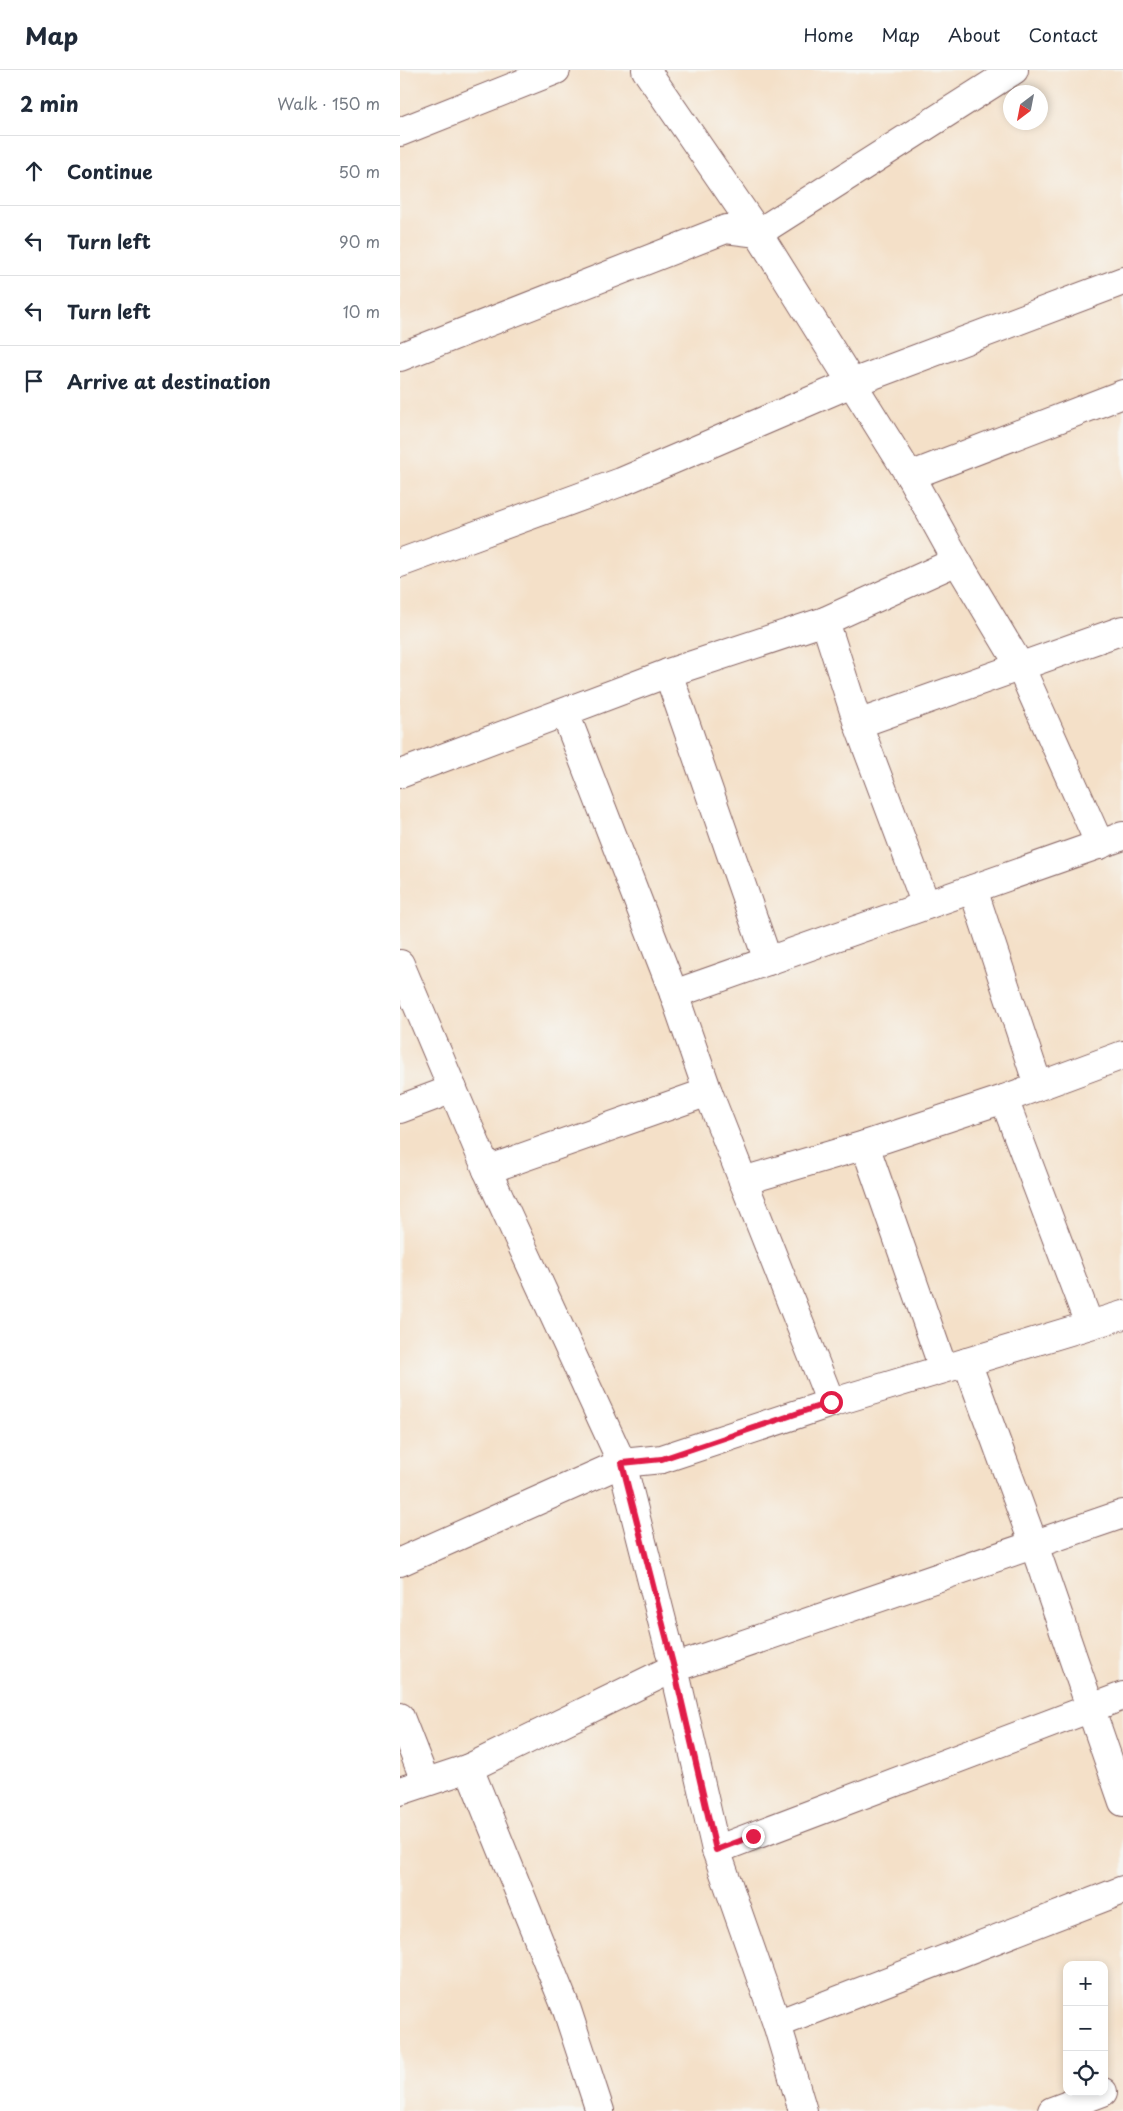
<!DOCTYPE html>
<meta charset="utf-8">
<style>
body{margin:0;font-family:"Playpen Sans",sans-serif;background:#f2f2f3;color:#1f2937}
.controls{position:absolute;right:15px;bottom:15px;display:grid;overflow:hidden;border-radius:10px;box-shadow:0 2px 8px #0003}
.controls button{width:45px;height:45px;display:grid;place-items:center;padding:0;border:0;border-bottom:1px solid #e0e1e3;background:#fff;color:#1f2937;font:25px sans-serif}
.compass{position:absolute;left:603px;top:15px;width:45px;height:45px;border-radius:50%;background:#fff;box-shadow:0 2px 8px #0003;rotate:212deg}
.stop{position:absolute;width:15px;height:15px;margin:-11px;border:4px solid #e11d48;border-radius:50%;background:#fff}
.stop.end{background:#e11d48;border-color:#fff;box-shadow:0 1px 5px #0008}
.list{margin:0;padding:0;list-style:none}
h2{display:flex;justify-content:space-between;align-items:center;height:65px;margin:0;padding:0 20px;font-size:21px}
h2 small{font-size:16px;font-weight:400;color:#747a83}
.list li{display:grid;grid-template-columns:32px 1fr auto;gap:15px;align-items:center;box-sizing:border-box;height:70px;padding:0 20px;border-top:1px solid #e0e1e3}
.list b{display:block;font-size:19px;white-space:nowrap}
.list em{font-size:16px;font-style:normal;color:#747a83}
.icon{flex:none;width:28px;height:28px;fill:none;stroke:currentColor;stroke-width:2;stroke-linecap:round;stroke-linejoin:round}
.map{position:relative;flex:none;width:723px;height:2041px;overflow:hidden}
header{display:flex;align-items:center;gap:30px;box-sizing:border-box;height:70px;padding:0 25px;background:#fff;border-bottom:1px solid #e0e1e3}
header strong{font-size:24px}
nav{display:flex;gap:28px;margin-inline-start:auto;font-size:18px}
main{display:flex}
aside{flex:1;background:#fff}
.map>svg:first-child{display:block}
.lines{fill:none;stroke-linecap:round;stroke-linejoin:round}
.minor-casing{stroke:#866362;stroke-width:30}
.minor{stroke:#fff;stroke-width:28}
.route{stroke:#e11d48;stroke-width:6}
</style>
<header>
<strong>Map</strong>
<nav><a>Home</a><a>Map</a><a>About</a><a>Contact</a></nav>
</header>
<main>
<aside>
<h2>2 min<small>Walk · 150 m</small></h2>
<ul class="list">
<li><svg class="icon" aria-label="ahead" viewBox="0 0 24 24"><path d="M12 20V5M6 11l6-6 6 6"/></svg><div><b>Continue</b></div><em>50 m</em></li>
<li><svg class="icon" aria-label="left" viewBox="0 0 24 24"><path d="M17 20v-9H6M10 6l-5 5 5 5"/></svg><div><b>Turn left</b></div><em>90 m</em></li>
<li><svg class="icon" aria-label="left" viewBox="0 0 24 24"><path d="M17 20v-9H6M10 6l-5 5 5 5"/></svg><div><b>Turn left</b></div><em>10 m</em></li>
<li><svg class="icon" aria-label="arrive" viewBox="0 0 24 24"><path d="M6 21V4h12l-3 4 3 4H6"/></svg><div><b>Arrive at destination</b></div></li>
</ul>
</aside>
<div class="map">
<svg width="723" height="2041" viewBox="0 0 723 2041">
<rect width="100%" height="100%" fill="#f6f6f2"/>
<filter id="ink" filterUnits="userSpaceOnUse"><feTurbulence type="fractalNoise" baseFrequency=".02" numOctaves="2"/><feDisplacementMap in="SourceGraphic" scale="10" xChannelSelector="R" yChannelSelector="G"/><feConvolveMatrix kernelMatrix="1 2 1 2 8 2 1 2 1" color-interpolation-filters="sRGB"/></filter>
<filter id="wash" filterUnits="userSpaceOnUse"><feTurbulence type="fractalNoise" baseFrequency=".0096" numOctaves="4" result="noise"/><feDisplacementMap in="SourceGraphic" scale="20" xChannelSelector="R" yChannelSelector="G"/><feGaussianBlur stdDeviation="1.12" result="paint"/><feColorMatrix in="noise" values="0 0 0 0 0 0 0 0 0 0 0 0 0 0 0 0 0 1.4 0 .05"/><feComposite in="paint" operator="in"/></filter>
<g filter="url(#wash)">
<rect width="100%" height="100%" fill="#f4e0c8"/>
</g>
<g filter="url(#ink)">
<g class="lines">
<defs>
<g id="minor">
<path d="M246,0l112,163 152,243 47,85 63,105 80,179"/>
<path d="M0,62l156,-62"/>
<path d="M0,287l326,-128 32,4 256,-163"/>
<path d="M510,406l213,-82"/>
<path d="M0,493l221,-81 231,-99 271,-102"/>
<path d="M425,551l33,103 68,181"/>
<path d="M268,603l100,288"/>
<path d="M165,643l109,281 34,98 123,311"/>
<path d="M458,654l265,-94"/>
<path d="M0,704l268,-101 157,-52 132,-60"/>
<path d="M573,819l65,196"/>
<path d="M0,894l87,206 135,293 52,205 42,182 61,174 26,87"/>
<path d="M274,924l449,-158"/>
<path d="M604,1029l85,225"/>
<path d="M0,1039l53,-20"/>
<path d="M465,1075l78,223"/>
<path d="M87,1100l221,-78"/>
<path d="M343,1111l122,-36 139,-46 119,-44"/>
<path d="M567,1292l67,183 89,257"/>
<path d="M0,1492l222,-99 40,-4 169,-56 292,-88"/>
<path d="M0,1647l25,64"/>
<path d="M69,1698l98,242 33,101"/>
<path d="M0,1721l69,-23 205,-100 449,-154"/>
<path d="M316,1780l407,-154"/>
<path d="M377,1954l346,-134"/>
<path d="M652,2041l51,-19"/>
</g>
</defs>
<use href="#minor" class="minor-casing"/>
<use href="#minor" class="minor"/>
</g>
</g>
<g class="lines" filter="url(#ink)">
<path class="route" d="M353,1766l-37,14 -42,-182 -52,-205 40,-4 169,-57"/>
</g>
</svg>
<div class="controls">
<button>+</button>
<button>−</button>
<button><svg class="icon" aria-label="locate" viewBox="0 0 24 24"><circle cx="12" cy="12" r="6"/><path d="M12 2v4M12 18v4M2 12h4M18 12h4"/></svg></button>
</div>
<svg class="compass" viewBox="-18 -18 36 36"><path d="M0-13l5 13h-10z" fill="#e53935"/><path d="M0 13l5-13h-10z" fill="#747a83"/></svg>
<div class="stop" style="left:431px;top:1332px"></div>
<div class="stop end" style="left:353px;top:1766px"></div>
</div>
</main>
